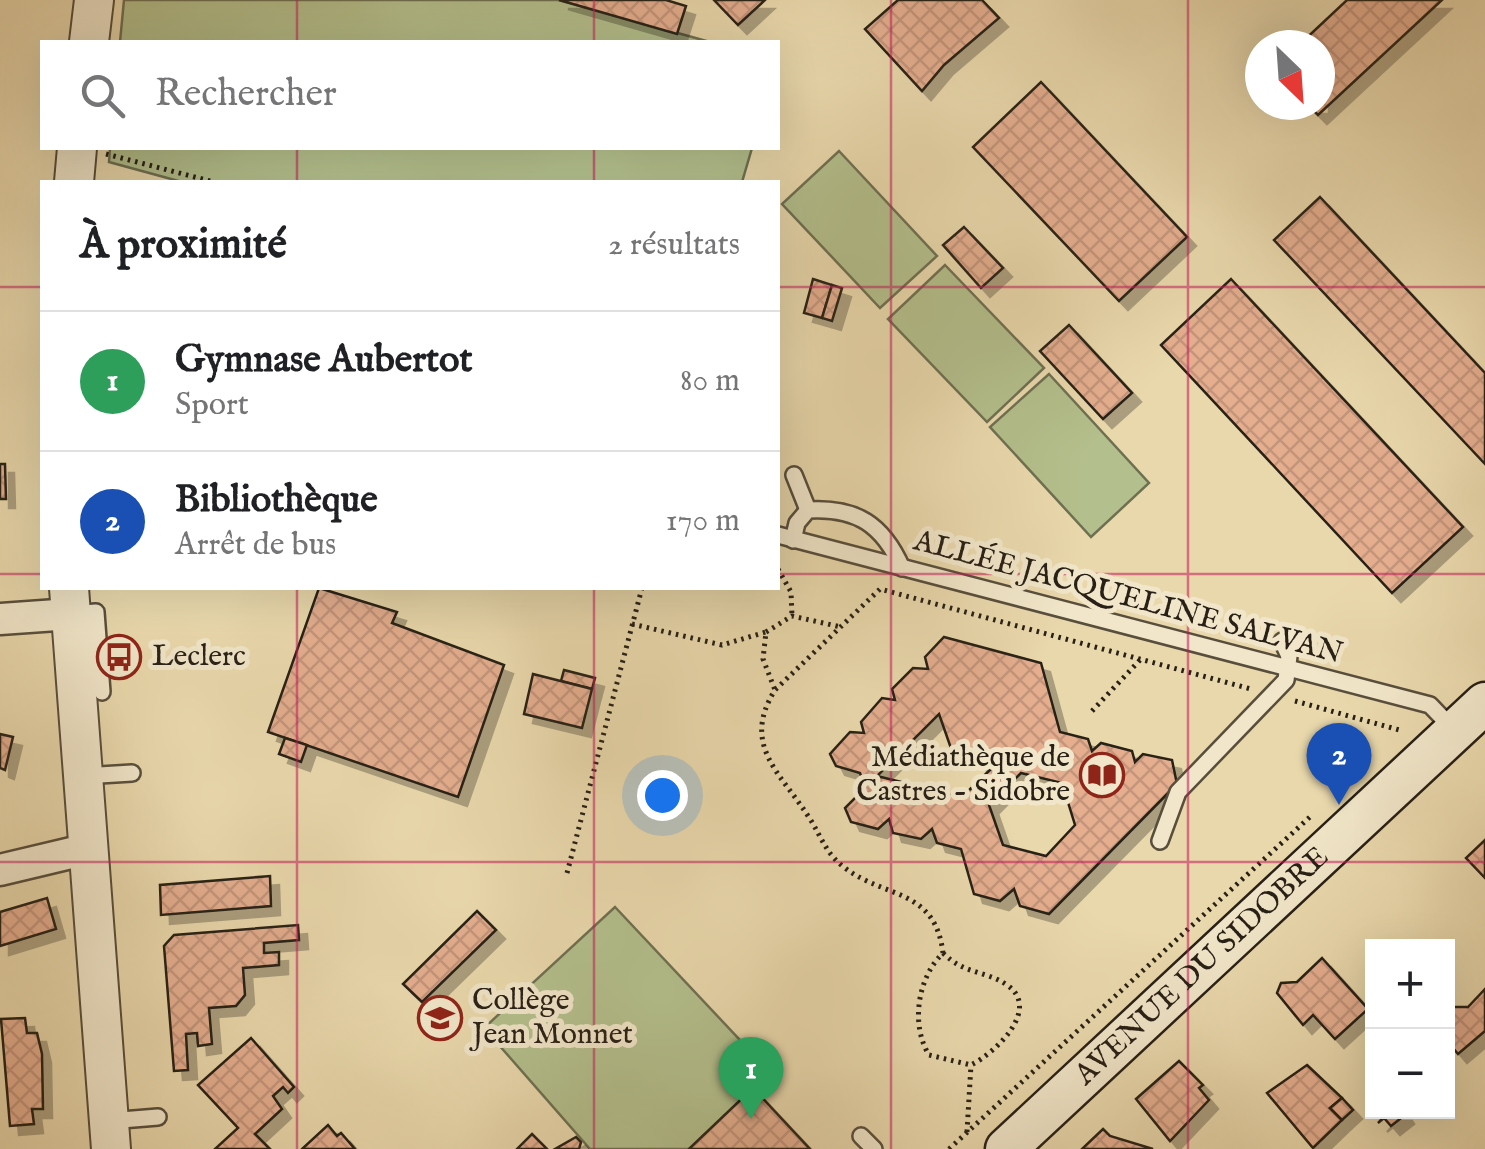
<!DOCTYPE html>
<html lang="fr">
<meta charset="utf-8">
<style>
body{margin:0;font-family:"IM FELL English",serif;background:#f6f6f6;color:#202124}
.controls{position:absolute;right:30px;bottom:30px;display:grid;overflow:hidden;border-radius:0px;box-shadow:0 10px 40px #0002}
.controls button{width:90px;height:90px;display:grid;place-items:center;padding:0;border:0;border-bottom:2px solid #e0e0e0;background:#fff;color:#202124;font:50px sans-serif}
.compass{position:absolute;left:1245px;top:30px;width:90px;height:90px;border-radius:50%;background:#fff;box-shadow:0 10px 40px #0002;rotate:155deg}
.you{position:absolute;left:662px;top:795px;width:35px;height:35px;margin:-25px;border:8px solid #fff;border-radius:50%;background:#1a73e8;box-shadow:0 0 0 15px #1a73e833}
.badge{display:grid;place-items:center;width:65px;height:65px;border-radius:50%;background:#7c3aed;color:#fff;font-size:32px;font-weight:700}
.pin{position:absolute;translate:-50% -82px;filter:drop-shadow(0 2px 5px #0008)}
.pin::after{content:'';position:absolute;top:52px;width:35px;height:30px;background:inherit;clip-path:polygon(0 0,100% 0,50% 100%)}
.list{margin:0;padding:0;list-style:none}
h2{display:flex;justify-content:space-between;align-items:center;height:130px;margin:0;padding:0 40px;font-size:42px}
h2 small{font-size:32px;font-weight:400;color:#757577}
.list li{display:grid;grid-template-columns:65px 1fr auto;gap:30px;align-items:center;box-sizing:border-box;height:140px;padding:0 40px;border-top:2px solid #e0e0e0}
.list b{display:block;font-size:38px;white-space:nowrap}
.list p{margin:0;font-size:32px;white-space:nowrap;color:#757577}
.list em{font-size:32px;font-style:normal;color:#757577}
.icon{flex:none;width:55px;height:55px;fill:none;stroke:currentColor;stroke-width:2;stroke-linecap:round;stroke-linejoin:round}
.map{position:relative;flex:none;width:1485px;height:1149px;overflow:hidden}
.search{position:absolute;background:#fff;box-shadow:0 10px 40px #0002;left:40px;top:40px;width:740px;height:110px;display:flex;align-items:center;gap:25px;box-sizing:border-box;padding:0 35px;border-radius:0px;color:#757577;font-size:38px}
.panel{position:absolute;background:#fff;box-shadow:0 10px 40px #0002;left:40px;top:180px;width:740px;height:410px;border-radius:0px}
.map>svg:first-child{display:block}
.garden{fill:#b3bf8c;stroke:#6e7051;stroke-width:2.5}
.building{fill:url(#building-cross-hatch);stroke:#282016;stroke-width:2.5;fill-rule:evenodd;filter:url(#shadow)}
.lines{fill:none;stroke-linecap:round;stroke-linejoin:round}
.service-casing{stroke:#584e3c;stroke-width:20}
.minor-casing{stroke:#584e3c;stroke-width:35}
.tertiary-casing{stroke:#584e3c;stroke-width:42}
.secondary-casing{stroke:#282016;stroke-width:45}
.path{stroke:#282016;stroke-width:5;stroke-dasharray:2.5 5;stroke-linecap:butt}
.service{stroke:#f1e6c9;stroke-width:15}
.minor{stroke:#f1e6c9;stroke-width:30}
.tertiary{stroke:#f1e6c9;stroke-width:38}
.secondary{stroke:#f1e6c9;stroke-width:40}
.grid{fill:none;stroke:#c2185b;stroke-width:2.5;stroke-opacity:0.55}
.labels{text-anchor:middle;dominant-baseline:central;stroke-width:10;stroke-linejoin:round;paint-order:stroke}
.street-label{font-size:30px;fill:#282016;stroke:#f1e6c9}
.poi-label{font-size:30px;fill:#282016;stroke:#f1e6c9;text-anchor:start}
</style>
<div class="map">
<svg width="1485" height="1149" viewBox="0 0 1485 1149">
<defs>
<pattern id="building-cross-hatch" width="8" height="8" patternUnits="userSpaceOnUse" patternTransform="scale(2.5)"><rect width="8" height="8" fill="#e4ae8f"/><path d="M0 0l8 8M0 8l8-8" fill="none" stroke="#c4957b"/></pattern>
<filter id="shadow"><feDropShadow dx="9" dy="9" stdDeviation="0" flood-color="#0004"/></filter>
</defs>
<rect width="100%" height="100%" fill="#e9d8ac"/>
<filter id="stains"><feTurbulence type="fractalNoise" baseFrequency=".002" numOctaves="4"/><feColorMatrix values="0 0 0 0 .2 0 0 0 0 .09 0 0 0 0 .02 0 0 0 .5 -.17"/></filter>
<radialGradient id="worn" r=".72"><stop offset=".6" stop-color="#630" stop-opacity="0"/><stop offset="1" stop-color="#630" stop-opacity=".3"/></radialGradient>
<g class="garden">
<path d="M124,0h435l151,42h-590z"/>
<path d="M110,148h642l-10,34h-560l-73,-20z"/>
<path d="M839,151l98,105 -57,52 -98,-104z"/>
<path d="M945,265l99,103 -57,54 -99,-103z"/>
<path d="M1049,374l100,109 -58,54 -101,-110z"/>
<path d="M615,907l155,165 -81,77h-99l-106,-121z"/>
</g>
<g class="building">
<path d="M559,0h107l20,6 -9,28z"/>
<path d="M714,0h51l-27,25z"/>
<path d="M898,0h84l17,18 -55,47 -22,26 -57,-62z"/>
<path d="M1347,0h95l-124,115 -10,-10h12v-60h-21z"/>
<path d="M1041,82l146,155 -68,64 -146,-154z"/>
<path d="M1320,197l165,176v91l-211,-224z"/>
<path d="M964,227l39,41 -22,20 -38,-43z"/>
<path d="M813,279l19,6 -10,33 -18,-5z"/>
<path d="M1231,279l232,248 -71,66 -231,-248z"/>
<path d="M832,285l10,3 -10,33 -10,-3z"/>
<path d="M1069,325l63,68 -29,26 -63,-68z"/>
<path d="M0,464h5l1,35h-6z"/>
<path d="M319,588l78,24 -5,11 112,42 -46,132 -190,-65z"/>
<path d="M944,637l97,26 19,69 28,7 4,12 9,-8 31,8 3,11 8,-8 29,6 5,24 -128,130 -29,-8 -6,-17 -14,12 -26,-7 -13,-45 -24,-6 -5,-14 -11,10 -28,-6 -4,-14 -11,10 -27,-7 -6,-14 20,-20 -5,-15 -24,-7 -6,-12 20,-22 14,1 -3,-11 21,-24 13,2 -3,-11 21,-21 15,1 -3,-12zM939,714l14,40 41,12 -32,31 -85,-21zM1021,773l41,10 13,42 -29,31 -43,-11 -14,-40z"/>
<path d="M564,670l31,8 -3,11 -31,-8z"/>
<path d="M533,674l59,15 -10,39 -58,-14z"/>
<path d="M0,734l13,3 -8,33 -5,-2z"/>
<path d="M285,738l22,7 -6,17 -22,-8z"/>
<path d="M1485,840v38l-19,-20z"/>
<path d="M270,876l1,30 -110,9 -1,-30z"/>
<path d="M47,898l9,31 -56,17v-34z"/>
<path d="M477,911l19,19 -74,72 -19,-18z"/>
<path d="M298,925l1,15 -35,3v10l15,-1v13l-36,3 2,27 -9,11 -27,2 3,36 -14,2 -1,-13 -11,1 2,36 -14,1 -10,-125 10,-11z"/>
<path d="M1322,958l46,51 -33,30 -22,-24 -10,10 -26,-32 4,-10 16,-1z"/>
<path d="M1485,989v42l-27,23 -10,-12v-35h20z"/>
<path d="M25,1018l2,15h10l5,21 1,55h-11l2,15 -24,2 -9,-107z"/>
<path d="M251,1038l43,49 -6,6 -5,-6 -10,9 9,13 -27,25 15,15h-55l23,-21 -40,-43z"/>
<path d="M1179,1061l24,24 -4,3 10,12 -39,41 -34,-42z"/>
<path d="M1307,1065l35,33 -12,10 12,12 -29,28 -46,-55z"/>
<path d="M753,1088l57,61h-121z"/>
<path d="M1342,1098l11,12 -11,10 -12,-12z"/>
<path d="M1388,1112h15l2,3 -14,11 -7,-8 -6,5z"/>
<path d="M328,1125l9,11 4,-3 14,16h-53z"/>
<path d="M1103,1129l7,7 43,13h-71z"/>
<path d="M532,1134l15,15h-30z"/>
<path d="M576,1137l5,5 -2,7h-24z"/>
</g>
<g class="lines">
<defs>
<g id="service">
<path d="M794,475l14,35"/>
<path d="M778,535l652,170 25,26"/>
<path d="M793,540l4,-17 11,-13c49,-3 75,15 94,58"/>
<path d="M71,614l25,-2 6,80"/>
<path d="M83,776l49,-3"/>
<path d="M1160,841l18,-49 108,-112 3,-24 -7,-15"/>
<path d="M109,1121l49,-4"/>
<path d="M861,1136l13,13"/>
</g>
<g id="minor">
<path d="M0,619l71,-5"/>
<path d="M0,870l88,-21"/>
</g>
<g id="tertiary">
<path d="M89,42l5,-42"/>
<path d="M74,182l3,-34"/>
<path d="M69,588l42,561"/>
</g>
<g id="secondary">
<path id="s1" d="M1006,1149l479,-446"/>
</g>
</defs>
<use href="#service" class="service-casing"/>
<use href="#minor" class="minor-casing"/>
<use href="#tertiary" class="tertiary-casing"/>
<use href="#secondary" class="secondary-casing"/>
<g class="path">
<path d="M106,154l108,28"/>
<path d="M778,569l13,23 1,24"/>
<path d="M632,624l90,21 44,-13 -3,27 12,31"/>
<path d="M766,632l26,-16 49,11"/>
<path d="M1295,701l108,30"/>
<path d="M1092,711l48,-51"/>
<path d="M567,873l75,-285"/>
<path d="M943,953c22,22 42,17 64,32 35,24 -12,68 -36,80l-42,-10c-19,-31 -11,-78 14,-102 -8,-65 -57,-54 -98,-85 -19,-14 -23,-30 -35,-49 -28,-45 -70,-73 -35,-129l105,-101 371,100"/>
<path d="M967,1132l4,-67"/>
<path d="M949,1149l362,-333"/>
</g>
<use href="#service" class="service"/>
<use href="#minor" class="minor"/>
<use href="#tertiary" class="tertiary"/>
<use href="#secondary" class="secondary"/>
</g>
<path class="grid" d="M297,0v42M594,0v42M891,0v1149M1188,0v1149M297,148v34M594,148v34M0,287h42M778,287h707M0,574h42M778,574h707M297,588v561M594,588v561M0,862h1485"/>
<defs>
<symbol id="bus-ring" viewBox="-11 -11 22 22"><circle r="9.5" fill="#f1e6c9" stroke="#8f2418" stroke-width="1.5"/><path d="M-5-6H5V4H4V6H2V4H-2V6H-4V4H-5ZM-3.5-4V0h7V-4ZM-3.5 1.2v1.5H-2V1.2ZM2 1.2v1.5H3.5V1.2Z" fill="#8f2418"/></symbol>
<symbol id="library-ring" viewBox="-11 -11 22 22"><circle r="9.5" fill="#f1e6c9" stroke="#8f2418" stroke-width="1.5"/><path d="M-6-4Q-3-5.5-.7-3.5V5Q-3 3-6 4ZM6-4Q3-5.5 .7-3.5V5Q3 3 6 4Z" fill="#8f2418"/></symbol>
<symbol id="school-ring" viewBox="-11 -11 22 22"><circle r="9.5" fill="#f1e6c9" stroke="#8f2418" stroke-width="1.5"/><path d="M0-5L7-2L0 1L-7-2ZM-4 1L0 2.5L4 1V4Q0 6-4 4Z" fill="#8f2418"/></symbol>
</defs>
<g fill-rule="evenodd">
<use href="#bus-ring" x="94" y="632" width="50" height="50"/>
<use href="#library-ring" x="1077" y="750" width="50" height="50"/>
<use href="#school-ring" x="415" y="993" width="50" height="50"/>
</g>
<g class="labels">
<g class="street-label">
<text transform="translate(1128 598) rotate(15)">ALLÉE JACQUELINE SALVAN</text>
<text stroke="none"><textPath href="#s1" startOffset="268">AVENUE DU SIDOBRE</textPath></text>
</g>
<g class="poi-label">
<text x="152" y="657">Leclerc</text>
<text x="1070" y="758" text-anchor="end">Médiathèque de<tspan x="1070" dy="34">Castres - Sidobre</tspan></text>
<text x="472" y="1001">Collège<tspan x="472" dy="34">Jean Monnet</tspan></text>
</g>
</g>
<rect width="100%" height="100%" filter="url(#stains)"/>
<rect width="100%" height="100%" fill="url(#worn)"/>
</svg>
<div class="controls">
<button>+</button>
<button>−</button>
</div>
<svg class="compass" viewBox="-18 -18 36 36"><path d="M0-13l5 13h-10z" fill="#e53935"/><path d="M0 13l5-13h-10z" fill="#757577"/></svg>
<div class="you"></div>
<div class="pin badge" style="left:751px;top:1119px;background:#2e9e5b">1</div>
<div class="pin badge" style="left:1339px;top:805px;background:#1a4fb4">2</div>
<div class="search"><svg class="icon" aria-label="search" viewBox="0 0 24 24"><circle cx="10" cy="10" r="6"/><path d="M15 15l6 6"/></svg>Rechercher</div>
<section class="panel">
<h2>À proximité<small>2 résultats</small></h2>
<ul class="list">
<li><span class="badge" style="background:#2e9e5b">1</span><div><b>Gymnase Aubertot</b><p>Sport</p></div><em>80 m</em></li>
<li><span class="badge" style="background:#1a4fb4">2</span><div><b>Bibliothèque</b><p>Arrêt de bus</p></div><em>170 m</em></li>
</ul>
</section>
</div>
